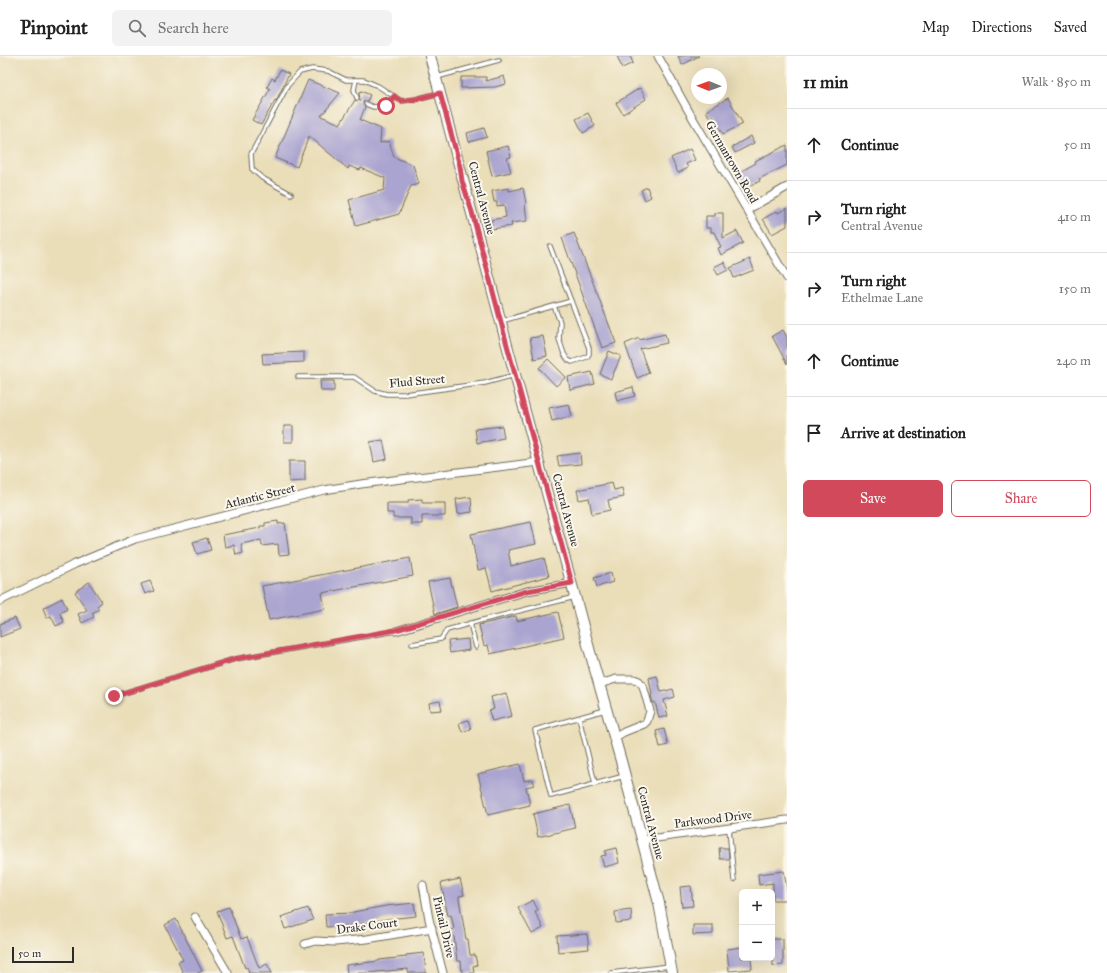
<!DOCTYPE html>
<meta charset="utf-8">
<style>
body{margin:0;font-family:"IM FELL Great Primer",serif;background:#f2f2f2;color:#222}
.controls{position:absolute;right:12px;bottom:12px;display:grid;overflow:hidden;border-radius:6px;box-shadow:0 4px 16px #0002}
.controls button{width:36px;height:36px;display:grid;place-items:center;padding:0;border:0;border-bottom:1px solid #e0e0e0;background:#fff;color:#222;font:20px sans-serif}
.compass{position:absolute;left:691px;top:12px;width:36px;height:36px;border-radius:50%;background:#fff;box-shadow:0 4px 16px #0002;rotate:271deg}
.scale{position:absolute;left:12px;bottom:10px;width:62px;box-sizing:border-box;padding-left:4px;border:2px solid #2b2b2b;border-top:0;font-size:11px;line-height:14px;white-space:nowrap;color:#2b2b2b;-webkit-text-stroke:3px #fbf7ec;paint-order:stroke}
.stop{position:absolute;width:12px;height:12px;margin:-9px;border:3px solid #d1495b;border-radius:50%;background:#fff}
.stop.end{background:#d1495b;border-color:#fff;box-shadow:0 1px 4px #0008}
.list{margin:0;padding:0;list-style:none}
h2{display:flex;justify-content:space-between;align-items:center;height:52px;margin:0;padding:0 16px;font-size:17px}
h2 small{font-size:13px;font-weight:400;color:#767676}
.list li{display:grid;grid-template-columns:26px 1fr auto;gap:12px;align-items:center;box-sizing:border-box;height:72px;padding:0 16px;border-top:1px solid #e0e0e0}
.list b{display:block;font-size:15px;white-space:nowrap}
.list p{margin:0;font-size:13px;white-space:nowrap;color:#767676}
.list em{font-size:13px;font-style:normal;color:#767676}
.actions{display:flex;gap:8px;padding:12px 16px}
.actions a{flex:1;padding:9px 0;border:1px solid #d1495b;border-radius:6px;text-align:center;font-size:14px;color:#d1495b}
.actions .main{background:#d1495b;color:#fff}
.icon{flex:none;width:22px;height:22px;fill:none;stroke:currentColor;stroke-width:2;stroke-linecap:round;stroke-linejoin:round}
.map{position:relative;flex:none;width:787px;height:917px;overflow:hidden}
header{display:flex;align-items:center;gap:24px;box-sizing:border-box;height:56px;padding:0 20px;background:#fff;border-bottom:1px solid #e0e0e0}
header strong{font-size:19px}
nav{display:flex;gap:22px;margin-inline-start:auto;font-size:14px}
.search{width:280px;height:36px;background:#f2f2f2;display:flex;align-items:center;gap:10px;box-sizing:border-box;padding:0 14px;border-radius:6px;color:#767676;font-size:15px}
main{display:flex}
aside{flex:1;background:#fff}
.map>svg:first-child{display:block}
.building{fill:#aaa4d0}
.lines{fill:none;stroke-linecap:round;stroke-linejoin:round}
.lane-casing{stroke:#6e6a5d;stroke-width:5.5}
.street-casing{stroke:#6e6a5d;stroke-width:9}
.secondary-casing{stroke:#6e6a5d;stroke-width:12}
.lane{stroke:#fff;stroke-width:3.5}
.street{stroke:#fff;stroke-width:7}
.secondary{stroke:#fff;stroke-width:10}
.route{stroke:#d1495b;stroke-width:5}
.labels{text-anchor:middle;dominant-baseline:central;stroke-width:4;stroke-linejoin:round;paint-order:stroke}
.street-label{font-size:12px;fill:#2b2b2b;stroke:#fbf7ec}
</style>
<header>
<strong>Pinpoint</strong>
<div class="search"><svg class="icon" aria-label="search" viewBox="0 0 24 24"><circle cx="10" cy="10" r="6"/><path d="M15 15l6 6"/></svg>Search here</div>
<nav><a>Map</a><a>Directions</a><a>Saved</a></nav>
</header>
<main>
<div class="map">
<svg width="787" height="917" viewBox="0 0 787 917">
<rect width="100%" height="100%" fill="#fbf7ec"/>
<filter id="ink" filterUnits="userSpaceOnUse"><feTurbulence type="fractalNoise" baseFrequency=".025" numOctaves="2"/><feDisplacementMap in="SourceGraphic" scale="8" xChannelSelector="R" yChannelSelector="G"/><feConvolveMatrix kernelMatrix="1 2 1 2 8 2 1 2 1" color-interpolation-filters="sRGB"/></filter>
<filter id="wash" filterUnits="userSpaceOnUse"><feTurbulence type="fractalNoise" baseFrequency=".012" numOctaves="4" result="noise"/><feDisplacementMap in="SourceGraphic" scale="16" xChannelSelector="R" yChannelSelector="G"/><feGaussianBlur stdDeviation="0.9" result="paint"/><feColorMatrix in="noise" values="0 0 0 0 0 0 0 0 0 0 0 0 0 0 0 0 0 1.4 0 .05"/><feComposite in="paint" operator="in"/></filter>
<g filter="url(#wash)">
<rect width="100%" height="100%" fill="#eadeb9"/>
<g id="blocks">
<g class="building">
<path d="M617,0h13l3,7 -11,5z"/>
<path d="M678,0h21l-17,9z"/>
<path d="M280,14l9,4 -13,27 -1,-1 -14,25 -9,-5 18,-31 -3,-2 5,-9 3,2z"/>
<path d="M504,20l2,8 -11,3 -34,1v-11h25v4z"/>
<path d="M308,24l32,13 -19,23 19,8 15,-24 3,1 2,-1 -1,-6 2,-3 9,4 -3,6h-3l-1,2 2,4 -5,13 21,9 -1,14 9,-2 5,16 19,8 6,19 -8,2 -12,28 -43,12 -7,-26 35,-10 1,-12 -24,-10 -1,2 -11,-4 -1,3 -39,-33 -12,31 -22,-9z"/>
<path d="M640,32l6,11 -23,15 -7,-11z"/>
<path d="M728,42l15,26 -20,10 -10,-18 -3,2 -4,-7z"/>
<path d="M588,57l7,13 -12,7 -7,-14z"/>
<path d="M484,72l3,9 -18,5 -2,-9z"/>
<path d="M751,80l3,7 -19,10 -3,-6z"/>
<path d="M787,89v20l-28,14 1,2 -14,7 -8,-15 18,-10 -1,-2z"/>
<path d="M508,90l3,11 -4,1 4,14 -19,4 -6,-25z"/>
<path d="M690,93l5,11 -9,4 2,4 -10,5 -7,-15z"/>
<path d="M647,131l4,10 -6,3 -4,-10z"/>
<path d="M509,132v3l14,-3 3,16h-1l2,17 -16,2 1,3 -20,3 -1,-9 15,-3 -2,-12 -7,1v-4h-3l-2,-11z"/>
<path d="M787,152v18l-15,8 -9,-15 14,-8 1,2z"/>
<path d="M715,157h8v25l14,-7 6,12 -22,12 -3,-7 3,-1 -7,-15h-3v-4h-5v-12h9z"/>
<path d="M574,177l42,110 -14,5 -40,-110z"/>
<path d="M750,203l4,11 -20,8 -4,-10z"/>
<path d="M724,206l4,8 -10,5 -4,-8z"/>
<path d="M783,274l4,7v27l-15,-28z"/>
<path d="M665,278l2,9 -27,6 9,24 -12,5 -12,-34 14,-6v2z"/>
<path d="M543,280l4,20 -13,3 -4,-21z"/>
<path d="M609,295l12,5 -10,23 -11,-5z"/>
<path d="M304,296v10l-41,2 -1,-10z"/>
<path d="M548,303l18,18 -10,9 -17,-18z"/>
<path d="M592,316l3,12 -25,6 -2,-13z"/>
<path d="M320,325h14v10h-13z"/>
<path d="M633,331l2,9 -18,5 -2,-9z"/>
<path d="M569,348l3,12 -20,5 -3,-13z"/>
<rect x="284" y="370" width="9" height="16"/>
<path d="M502,370l2,12 -27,5 -2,-14z"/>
<path d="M383,384l4,19 -13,3 -4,-20z"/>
<path d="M580,397l1,11 -22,2 -2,-10z"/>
<path d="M289,405h16v20l-16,1z"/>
<path d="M612,427l2,7 8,-2 2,9 -16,3 2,10 -18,4 -3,-16 -10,2 -2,-10z"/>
<path d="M471,441l1,15 -14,2 -2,-15z"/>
<path d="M422,443v4h23v13h-23v8h-11v-6h-18v-5h-6v-10h21v-3z"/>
<path d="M278,465v3l7,-1 4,31 -10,1 -1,-11 -16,2 -1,-6 -20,4 2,9 -7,2 -2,-10 -9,2 -2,-12 37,-7v-2h5v-3z"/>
<path d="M531,466l5,22 -28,6 3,16 33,-8 5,18 -57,15 -6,-23 -8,2 -7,-36z"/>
<path d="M207,482l4,12 -14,4 -4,-12z"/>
<path d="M410,502l3,18 -91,17 3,16 -56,11 -7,-34z"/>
<path d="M611,517l2,9 -16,5 -3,-9z"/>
<path d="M450,522l7,29 -22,7 -7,-32z"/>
<path d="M150,525l4,10 -9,3 -4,-10z"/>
<path d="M89,526l13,20 -5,4 2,3 -7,4 2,4 -12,6 -4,-9 9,-4 -12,-18z"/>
<path d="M62,542l5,11 -7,4 4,9 -8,4 -5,-10 -4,2 -4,-10z"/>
<path d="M558,556l6,25 -74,17 -2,-9 -4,1 -5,-21 37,-9 1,5z"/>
<path d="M15,562l5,11 -20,8v-13z"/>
<path d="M468,583l1,11 -19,3 -2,-12z"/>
<path d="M657,620l4,16 12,-3 2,8 -11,3 4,16 -9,2 -4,-16 -2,1 -2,-8h1l-3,-17z"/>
<path d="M506,637l6,23 -20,5 -3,-10 5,-2 -3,-12z"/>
<path d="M440,645l2,9 -12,1 -1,-8z"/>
<path d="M468,664l3,9 -9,3 -3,-9z"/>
<path d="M664,673l4,16 -8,2 -4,-16z"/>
<path d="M520,708l4,17 9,-2 1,6 -8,2 4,18 -42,10 -10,-41z"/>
<path d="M570,749l5,23 -37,9 -5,-23z"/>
<path d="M616,792l3,15 -15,4 -3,-11 5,-1 -1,-4z"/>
<path d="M719,792h9l1,11h-9z"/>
<path d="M784,815l3,19v10h-14v-17l-14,2 -1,-11z"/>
<path d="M460,823l4,16 -5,1v3l7,40h2l2,16h5l2,10 -4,1 1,7h-12l-1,-12h-4l-3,-25h-2l-1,-6 3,-1 -3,-14 -3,1 -7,-33z"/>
<path d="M691,830l2,20 -11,1 -2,-20z"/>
<path d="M533,844l5,10 -3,2 8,16 -11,6 -14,-26z"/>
<path d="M414,847l2,13 -28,3 -38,7 -24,1 -1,-13 28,-1v-1l33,-6z"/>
<path d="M229,851l12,32 6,-2 12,31 8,-4 5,9h-24l1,-1 -2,-5 -2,1 -12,-32 -6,2 -10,-27z"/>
<path d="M308,852l5,12 -28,9 -4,-12z"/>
<path d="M631,854l1,11 -16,2 -1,-11z"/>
<path d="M176,863l26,52 -4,2h-15l-5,-11 5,-2 -18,-35z"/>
<path d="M693,869h20v9l-20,1z"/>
<path d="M587,878l2,15 -31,3 -1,-16z"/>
<path d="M772,883h11v26l-10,1z"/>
<path d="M742,891v11h9l1,11 -23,2 -2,-22z"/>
<path d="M424,897l2,20h-18v-4l-41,4h-20l-1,-8 33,-4v-1l27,-3v-2z"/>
</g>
</g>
</g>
<g filter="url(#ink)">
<use href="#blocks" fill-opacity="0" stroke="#6e6a5d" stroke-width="1"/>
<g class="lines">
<defs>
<g id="lane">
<path d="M437,21l62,-17"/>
<path d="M356,24l-2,10 3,8"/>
<path d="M366,48l7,3 13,-1 8,-10"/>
<path d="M291,138l-29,-16 -10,-9 -1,-15 37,-69 12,-13 12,-3 16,2 18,9h18l14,6 23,15 15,-2 23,-6"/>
<path d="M550,190l21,55"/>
<path d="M502,265l69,-20 18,47v6l-2,3 -15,5 -4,-2 -4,-6 -5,-15 1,-17 -6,-16"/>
<path d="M298,321h56l21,14 12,3h18l80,-11 30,-8"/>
<path d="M470,567l6,24"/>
<path d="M412,588l29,-5 6,-9 32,-9 96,-24"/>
<path d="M114,640l121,-37 161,-28"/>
<path d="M605,654l-70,20 16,66 73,-20"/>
<path d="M579,662l16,65"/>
<path d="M729,773l5,51"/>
<path d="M611,917l59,-7"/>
</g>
<g id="street">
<path d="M658,0l30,54 99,168"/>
<path d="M747,154l40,-23"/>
<path d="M0,545l75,-37 60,-25 189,-49 37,-6 178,-22"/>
<path d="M396,575l131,-40 45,-8"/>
<path d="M600,628l16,-5h18l5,2 4,5 7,25 -3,10 -3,3 -20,8 -10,6"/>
<path d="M642,784l145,-20"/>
<path d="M423,829l6,34 14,54"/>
<path d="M195,861l33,56"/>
<path d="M305,888l10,-3 20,1 32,-3 65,-11"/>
</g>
<path id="secondary" d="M430,0l77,289 83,307 31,109 38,142 13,70"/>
</defs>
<use href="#lane" class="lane-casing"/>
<use href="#street" class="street-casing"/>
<use href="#secondary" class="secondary-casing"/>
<use href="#lane" class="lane"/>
<use href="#street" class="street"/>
<use href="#secondary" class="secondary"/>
</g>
</g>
<g class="lines" filter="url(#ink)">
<path class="route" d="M114,640l121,-37 161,-29 131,-39 45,-8 -65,-238 -35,-133 -10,-31 -2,-15 -20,-73 -24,6 -15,2 -7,-5 -8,10"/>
</g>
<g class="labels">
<g class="street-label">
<text transform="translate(732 106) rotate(60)">Germantown Road</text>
<text transform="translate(482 142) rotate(75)">Central Avenue</text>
<text transform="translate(417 325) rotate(-5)">Flud Street</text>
<text transform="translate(260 440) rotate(-14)">Atlantic Street</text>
<text transform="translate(566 454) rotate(75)">Central Avenue</text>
<text transform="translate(713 763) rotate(-7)">Parkwood Drive</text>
<text transform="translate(651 767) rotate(75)">Central Avenue</text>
<text transform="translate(367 870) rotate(-7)">Drake Court</text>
<text transform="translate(444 871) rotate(77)">Pintail Drive</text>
</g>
</g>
</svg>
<div class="controls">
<button>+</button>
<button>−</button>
</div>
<svg class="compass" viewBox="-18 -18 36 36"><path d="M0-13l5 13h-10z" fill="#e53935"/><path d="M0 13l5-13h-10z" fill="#767676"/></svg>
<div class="scale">50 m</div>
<div class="stop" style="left:386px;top:50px"></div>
<div class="stop end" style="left:114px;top:640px"></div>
</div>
<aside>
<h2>11 min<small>Walk · 850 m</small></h2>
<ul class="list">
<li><svg class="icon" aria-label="ahead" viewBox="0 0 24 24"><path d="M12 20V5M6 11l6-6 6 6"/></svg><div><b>Continue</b></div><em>50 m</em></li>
<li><svg class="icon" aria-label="right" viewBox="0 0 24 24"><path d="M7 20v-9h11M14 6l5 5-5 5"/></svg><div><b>Turn right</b><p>Central Avenue</p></div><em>410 m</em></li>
<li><svg class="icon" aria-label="right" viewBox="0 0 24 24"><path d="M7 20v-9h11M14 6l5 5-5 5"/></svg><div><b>Turn right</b><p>Ethelmae Lane</p></div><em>150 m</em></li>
<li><svg class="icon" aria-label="ahead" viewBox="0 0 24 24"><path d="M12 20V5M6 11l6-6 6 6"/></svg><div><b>Continue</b></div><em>240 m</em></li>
<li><svg class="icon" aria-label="arrive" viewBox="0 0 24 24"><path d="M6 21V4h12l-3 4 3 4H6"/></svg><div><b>Arrive at destination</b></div></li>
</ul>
<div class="actions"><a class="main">Save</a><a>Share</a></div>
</aside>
</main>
